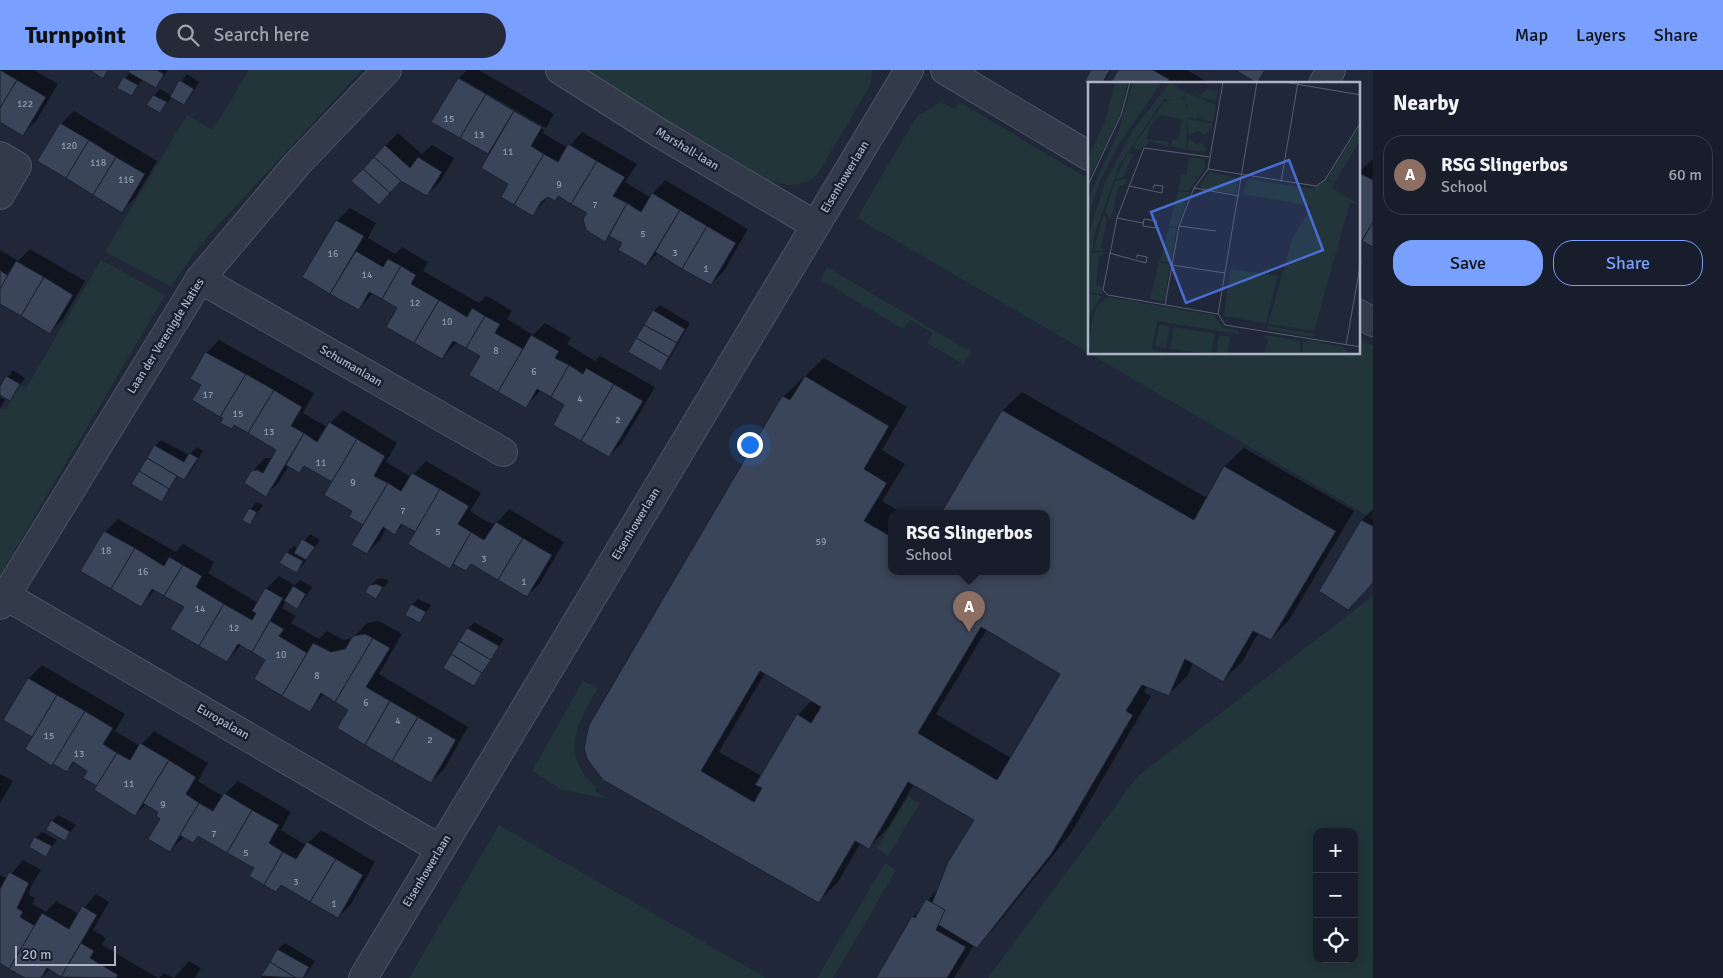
<!DOCTYPE html>
<meta charset="utf-8">
<style>
body{margin:0;font-family:Signika,sans-serif;background:#242a37;color:#f1f3f6}
.controls{position:absolute;right:15px;bottom:15px;display:grid;overflow:hidden;border-radius:10px;box-shadow:0 2px 12px #0003}
.controls button{width:45px;height:45px;display:grid;place-items:center;padding:0;border:0;border-bottom:1px solid #363b47;background:#171d2b;color:#f1f3f6;font:25px sans-serif}
.scale{position:absolute;left:15px;bottom:12px;width:101px;box-sizing:border-box;padding-left:5px;border:2px solid #adb4c6;border-top:0;font-size:14px;line-height:18px;white-space:nowrap;color:#adb4c6;-webkit-text-stroke:4px #181f2e;paint-order:stroke}
.you{position:absolute;left:749px;top:374px;width:18px;height:18px;margin:-12px;border:4px solid #fff;border-radius:50%;background:#1a73e8;box-shadow:0 0 0 8px #1a73e833}
.badge{display:grid;place-items:center;width:32px;height:32px;border-radius:50%;background:#799fff;color:#fff;font-size:16px;font-weight:700}
.pin{position:absolute;translate:-50% -41px;filter:drop-shadow(0 1px 2px #0008)}
.pin::after{content:'';position:absolute;top:26px;width:18px;height:15px;background:inherit;clip-path:polygon(0 0,100% 0,50% 100%)}
.popup{position:absolute;left:888px;top:440px;width:162px;height:65px;box-sizing:border-box;display:grid;place-content:center;border-radius:10px;background:#171d2b;filter:drop-shadow(0 1px 4px #0005);font-size:16px;white-space:nowrap;color:#9ea2a9}
.popup b{font-size:19px;color:#f1f3f6}
.popup::after{content:'';position:absolute;left:50%;top:100%;margin-left:-10px;border:10px solid transparent;border-top-color:#171d2b}
.list{margin:0;padding:0;list-style:none}
h2{display:flex;justify-content:space-between;align-items:center;height:65px;margin:0;padding:0 20px;font-size:21px}
h2 small{font-size:16px;font-weight:400;color:#9ea2a9}
.list li{display:grid;grid-template-columns:32px 1fr auto;gap:15px;align-items:center;box-sizing:border-box;height:80px;margin:0 10px 10px;padding:0 10px;border:1px solid #363b47;border-radius:20px}
.list b{display:block;font-size:19px;white-space:nowrap}
.list p{margin:0;font-size:16px;white-space:nowrap;color:#9ea2a9}
.list em{font-size:16px;font-style:normal;color:#9ea2a9}
.actions{display:flex;gap:10px;padding:15px 20px}
.actions a{flex:1;padding:11px 0;border:1px solid #799fff;border-radius:20px;text-align:center;font-size:18px;color:#799fff}
.actions .main{background:#799fff;color:#111}
.icon{flex:none;width:28px;height:28px;fill:none;stroke:currentColor;stroke-width:2;stroke-linecap:round;stroke-linejoin:round}
.map{position:relative;flex:none;width:1373px;height:908px;overflow:hidden}
header{display:flex;align-items:center;gap:30px;box-sizing:border-box;height:70px;padding:0 25px;background:#799fff;color:#111}
header strong{font-size:24px}
nav{display:flex;gap:28px;margin-inline-start:auto;font-size:18px}
.search{width:350px;height:45px;background:#242a37;display:flex;align-items:center;gap:12px;box-sizing:border-box;padding:0 18px;border-radius:28px;color:#9ea2a9;font-size:19px}
main{display:flex}
aside{flex:1;background:#171d2b}
.map>svg:first-child{display:block}
.green{fill:#21353a;fill-rule:evenodd}
.shadow{fill:#0007;fill-rule:evenodd}
.building{fill:#3b4559;stroke:#1a2130;fill-rule:evenodd}
.lines{fill:none;stroke-linecap:round;stroke-linejoin:round}
.street-casing{stroke:#4d5464;stroke-width:30}
.street{stroke:#333a4a;stroke-width:28}
.labels{text-anchor:middle;dominant-baseline:central;stroke-width:5;stroke-linejoin:round;paint-order:stroke}
.number-label{font-size:10px;fill:#9098ab}
.street-label{font-size:12px;fill:#adb4c6;stroke:#181f2e}
.inset-road{fill:none;stroke:#585f71;stroke-width:1}
.view{fill:#486dd3;fill-opacity:0.15;stroke:#486dd3;stroke-width:2.5}
.inset-edge{fill:none;stroke:#adb4c6;stroke-width:2.5}
</style>
<header>
<strong>Turnpoint</strong>
<div class="search"><svg class="icon" aria-label="search" viewBox="0 0 24 24"><circle cx="10" cy="10" r="6"/><path d="M15 15l6 6"/></svg>Search here</div>
<nav><a>Map</a><a>Layers</a><a>Share</a></nav>
</header>
<main>
<div class="map">
<svg width="1373" height="908" viewBox="0 0 1373 908">
<rect width="100%" height="100%" fill="#1f2739"/>
<g class="green">
<path d="M249,0h113l-153,165 -18,22 -20,30 -66,-35 82,-137 26,15z"/>
<path d="M583,0h290l-3,16 -53,89c-18,13 -33,12 -52,4z"/>
<path d="M941,32l14,7 5,-7 129,77v174l-232,-135 60,-102z"/>
<path d="M101,190l64,35 -165,280v-166h6l14,-25 6,4z"/>
<path d="M827,197l144,85 -8,12 -36,-21 6,-10 -23,-13 -7,9 -82,-49z"/>
<path d="M1359,268l14,8v173l-283,-165h269z"/>
<path d="M1373,526v382h-385l149,-201zM1317,762h37v127h-37z"/>
<path d="M583,611l15,7c-21,36 -39,66 -2,99l-1,4 14,8 -47,-9 -30,-19z"/>
<path d="M908,727l12,6 -32,53 -11,-8z"/>
<path d="M499,755l267,153h-357z"/>
<path d="M885,793l11,7 -63,108h-16z"/>
</g>
<g class="shadow">
<path d="M0,0h34l24,14 -22,37 -13,13 -23,-13z"/>
<path d="M128,0h40l-12,17 -13,-8 -12,16 -12,-7 11,-16z"/>
<path d="M467,0h12l75,44 -8,14 -86,-50v3l84,49 -1,3 25,15 14,-16 55,32 -12,18 25,15 15,-17 83,49 -24,42 -13,13 -53,-31 -12,12 -22,-22 -14,-8 -5,5 -17,-28 -29,-17 -4,4 -6,-3 -16,18 -42,-60 -58,-33 26,-43z"/>
<path d="M1092,0h19l-8,14h-14z"/>
<path d="M1120,0h67l24,14h-99z"/>
<path d="M187,4l12,8 -9,15 -6,6 -12,-6 -12,15 -6,-17 6,-6 12,7z"/>
<path d="M74,41l83,50 -22,37 -13,13 -61,-87z"/>
<path d="M398,63l24,21 10,-9 22,13 -14,24 -13,13 -42,-49z"/>
<path d="M1372,90l1,1v85l-14,-8v-66z"/>
<path d="M350,138l26,15 -8,15 27,16 7,-7 12,7 14,8 -5,9 56,32 7,-7 13,7 13,8 -5,8 26,16 12,-12 26,15 -4,6 28,17 5,-5 55,31 -33,56 -13,13 -43,-52 -25,-14 -16,17 -43,-51 -25,-14 -15,16 -44,-51 -25,-14 -14,16 -55,-33 33,-55z"/>
<path d="M30,179l55,32 -22,38 -13,13 -50,-30v-52l18,11z"/>
<path d="M660,235l30,18 -23,40 -6,6 -7,-58z"/>
<path d="M219,270l95,53 -11,20 24,14 16,-17 54,33 -11,19 25,15 15,-16 55,32 -11,18 14,9 11,5 14,-16 55,33 -24,41 -13,13 -55,-32 -6,6 -12,-7 -4,4 -33,-36 -13,-7 -9,9 -9,-5 -6,12 -13,13 -2,-29 -31,-42 -29,-16 -6,5 -10,-6 -10,17 -13,13 -14,-23 13,-14h8l5,-8 -43,-26 -3,4 -30,-43 4,-32z"/>
<path d="M824,288l83,49 -25,43 23,14 -23,37 20,12h-10v58h154v-58h-104l61,-103 19,-18 185,106 18,-32 19,-18 110,63 -65,109 -18,19 -12,-7 -17,30 -19,18 -30,-17 -6,13 -19,19 -21,-9 -3,6 7,4 -80,137 -76,94 -19,19 -2,-1 -20,33h-77l36,-61 26,-29 36,-69 -61,-35 -26,44 -19,19 -8,-5 -23,40 -19,19 -215,-122 179,-382zM987,559l75,44 -51,85 -75,-44zM765,603l47,27 -14,15 -36,61 -43,-24z"/>
<path d="M13,300l12,8 -15,22 -10,-6v-6z"/>
<path d="M0,327l5,3 -5,8z"/>
<path d="M161,370l28,15 8,-8 6,4 -13,22 -6,6 -5,-4 -18,25 -28,-16 22,-38z"/>
<path d="M256,432l7,3 -13,18 -7,-3z"/>
<path d="M1373,439v73l-53,8 42,-70z"/>
<path d="M118,449l58,33 7,-8 31,18 -6,11 50,30 8,-14 13,-13 16,9 5,-5 12,7 -9,14 -6,7 -11,-7 -4,7 14,8 -5,7 28,16 8,-8 17,9 9,-2 14,-15 12,-2 23,13 -23,40 89,53 -24,42 -13,13 -81,-73 -26,-15 -15,16 -53,-32 11,-18 -26,-15 -14,16 -42,-54 -30,-17 -14,15 -36,-73z"/>
<path d="M310,464l10,6 -17,25 -6,6 -16,-8 6,-11 7,-6 4,3z"/>
<path d="M383,508l6,3 -13,16 -6,-11 7,-7z"/>
<path d="M418,529l13,6 -11,16 -8,-16z"/>
<path d="M474,552l30,17 -30,46 -29,-18 23,-38z"/>
<path d="M42,595l83,49 -10,17 25,15 14,-15 54,32 -10,18 14,9 11,6 15,-15 53,31 -10,18 25,15 15,-15 54,32 -24,42 -13,13 -56,-33 -6,7 -21,-23 -56,-33 -6,6 -9,-5 -14,15 -10,-40 -14,-7 -11,11 -27,-16 2,-1 -21,-28 -14,-8 -9,9 -32,-34 -29,-17 24,-42z"/>
<path d="M0,704l13,7 -13,22z"/>
<path d="M58,745l18,10 -12,15 -12,-19z"/>
<path d="M42,762l15,8 -11,15 -11,-17z"/>
<path d="M23,790l18,10 -10,16 -2,9 6,3 -3,6 14,8 10,-11 23,13 17,-20 13,8 -16,28 13,8 -4,7 56,33h-92l-16,-9 -9,9h-13l-28,-16v-87l7,4z"/>
<path d="M285,873l30,18 -11,17h-43l17,-29z"/>
<path d="M189,891l12,7 -6,10h-36l5,-5 10,5z"/>
</g>
<g class="building">
<path d="M0,0l17,10 -17,28z"/>
<path d="M90,0h18l-5,9z"/>
<path d="M129,0h28l7,4 -8,14 -28,-16z"/>
<path d="M1091,0h19l-8,14 -13,1 -5,-3z"/>
<path d="M1118,0h35l16,9 -3,5h-56z"/>
<path d="M1235,0h30l-8,13z"/>
<path d="M123,7l15,8 -6,11 -15,-8z"/>
<path d="M458,8l28,16 -26,44 -29,-16z"/>
<path d="M17,10l29,17 -23,39 -23,-14v-14z"/>
<path d="M179,10l15,9 -10,16 -14,-8z"/>
<path d="M486,24l28,17 -26,43 -28,-16z"/>
<path d="M153,25l14,7 -7,11 -14,-8z"/>
<path d="M514,41l28,16 -11,19 13,8 -30,51 -13,-8 7,-13 -27,-16z"/>
<path d="M60,53l29,17 -23,38 -29,-17z"/>
<path d="M89,70l27,17 -23,38 -27,-17z"/>
<path d="M568,74l29,17 -26,43 -13,-8 -3,5 -7,-4 -7,5 -8,14 -19,-11 30,-51 14,8z"/>
<path d="M385,75l25,23 8,-11 24,15 -15,24 -26,-15 -27,-24z"/>
<path d="M116,87l29,17 -23,39 -29,-18z"/>
<path d="M374,87l27,24 -11,12 -27,-24z"/>
<path d="M597,91l28,16 -12,19 14,7 -22,39 -19,-12 -3,-11 4,-6 -16,-9z"/>
<path d="M363,99l27,24 -11,12 -28,-24z"/>
<path d="M1359,103l14,7v42l-11,19 -3,-2z"/>
<path d="M652,123l28,17 -34,56 -28,-16 4,-7 -13,-7 18,-33 14,9z"/>
<path d="M680,140l27,16 -25,43 -27,-17z"/>
<path d="M336,150l28,16 -34,58 -28,-17z"/>
<path d="M1373,152v25l-11,-6z"/>
<path d="M707,156l29,17 -25,42 -29,-16z"/>
<path d="M356,181l27,16 5,-8 13,7 -19,33 -13,-7 -10,18 -29,-16z"/>
<path d="M16,191l-16,28v-19l7,5z"/>
<path d="M16,191l28,16 -23,39 -21,-12v-15z"/>
<path d="M401,196l15,9 -5,9 28,16 -25,43 -28,-16 11,-19 -15,-9z"/>
<path d="M44,207l29,18 -23,39 -29,-18z"/>
<path d="M439,230l28,17 5,-9 13,8 -19,32 -13,-7 -11,18 -28,-16z"/>
<path d="M653,240l32,19 -8,14 -33,-18z"/>
<path d="M485,246l15,8 -5,9 28,16 -25,43 -29,-17 11,-19 -14,-8z"/>
<path d="M644,255l33,18 -8,14 -33,-19z"/>
<path d="M531,265l28,16 -4,7 14,7 -18,32 -14,-8 -11,19 -28,-16z"/>
<path d="M636,268l33,19 -8,14 -33,-19z"/>
<path d="M205,282l41,22 -26,43 -28,-17 9,-15 -11,-6z"/>
<path d="M569,295l14,9 3,-6 28,16 -33,57 -28,-16 11,-20 -13,-8z"/>
<path d="M246,304l28,16 -26,43 -14,-8 -2,4 -12,-6 3,-5 -3,-1z"/>
<path d="M6,306l14,8 -10,17 -10,-6v-9z"/>
<path d="M805,306l84,50 -25,43 23,14 -23,38 28,16v34h154v-58h-105l61,-103 192,110 30,-54 112,65 -65,109 -18,-9 -30,51 -38,-23 -16,37 -27,-11 -16,26 7,4 -81,138 -75,95 -40,-24 8,-14 -13,-7 16,-41 26,-42 -66,-38 -39,67 -14,-8 -36,62 -216,-123 -16,-21 -3,-11 5,-23 193,-329 8,4zM981,557l79,47 -63,106 -79,-47zM760,601l61,36 -10,16 -14,-9 -42,71 7,3 -8,14 -53,-31z"/>
<path d="M614,314l29,17 -34,56 -28,-16z"/>
<path d="M274,320l28,17 -11,19 13,7 -38,64 -22,-14 7,-12 6,-1 6,3 13,-23 -28,-17z"/>
<path d="M329,352l28,17 -25,43 -28,-16 -5,7 -13,-8 18,-32 13,9z"/>
<path d="M357,369l28,17 -11,20 14,7 -25,42 -14,-8 3,-6 -28,-16z"/>
<path d="M154,375l30,17 5,-9 9,5 -14,22 -37,-22z"/>
<path d="M147,388l30,18 -8,13 -30,-18z"/>
<path d="M139,401l30,18 -7,13 -31,-18z"/>
<path d="M412,403l28,16 -24,43 -15,-8 -6,11 -12,-8 -16,27 -16,-9 37,-62 13,8z"/>
<path d="M440,419l29,17 -11,18 13,8 -21,37 -42,-25z"/>
<path d="M249,438l8,4 -7,13 -8,-5z"/>
<path d="M1361,450l12,6v57l-25,27 -29,-19z"/>
<path d="M496,452l27,16 -25,42 -27,-16 -5,7 -13,-7 18,-32 13,8z"/>
<path d="M104,461l31,17 -24,41 -31,-18z"/>
<path d="M523,468l29,17 -25,42 -29,-17z"/>
<path d="M302,469l13,8 -9,13 -12,-7z"/>
<path d="M135,478l29,18 5,-9 14,8 -19,31 -12,-7 -11,18 -30,-18z"/>
<path d="M286,482l17,9 -6,12 -18,-10z"/>
<path d="M183,495l19,11 -6,11 28,17 -25,42 -29,-17 14,-22 -20,-11z"/>
<path d="M376,514l7,3 -7,12 -11,-7 4,-7z"/>
<path d="M293,516l13,8 -9,15 -13,-8z"/>
<path d="M265,518l18,10 -31,54 -14,-8 -11,18 -28,-16 25,-42 28,16 4,-7 -4,-2z"/>
<path d="M411,534l15,8 -6,11 -15,-8z"/>
<path d="M270,551l14,8 -5,7 28,17 -25,43 -28,-17 11,-19 -13,-8z"/>
<path d="M467,558l32,18 -8,14 -32,-19z"/>
<path d="M365,564l8,4 -38,64 -14,-9 -11,19 -28,-16 31,-53 18,9 14,-3 8,-13z"/>
<path d="M373,568l17,10 -24,39 24,14 -25,44 -28,-17 11,-18 -13,-8z"/>
<path d="M459,571l32,19 -9,13 -31,-19z"/>
<path d="M451,584l31,19 -8,13 -31,-18z"/>
<path d="M28,608l29,17 -25,42 -29,-17z"/>
<path d="M57,625l28,16 -33,55 -27,-17z"/>
<path d="M390,631l28,16 -26,44 -27,-16z"/>
<path d="M85,641l28,17 -10,16 14,9 -20,33 -14,-8 4,-7 -14,-9 -6,10 -14,-8z"/>
<path d="M418,647l38,23 -25,43 -39,-22z"/>
<path d="M140,673l29,17 -34,56 -41,-26 23,-37 13,7z"/>
<path d="M169,690l27,17 -10,17 13,9 -29,49 -22,-13 12,-20 -4,-3 2,-4 -15,-9z"/>
<path d="M224,723l28,17 -25,43 -29,-17 -5,7 -13,-8 19,-32 14,8z"/>
<path d="M252,740l27,15 -10,18 14,9 -19,33 -15,-9 5,-8 -27,-15z"/>
<path d="M51,750l19,12 -5,9 -19,-11z"/>
<path d="M34,767l18,9 -6,11 -17,-10z"/>
<path d="M307,772l29,17 -26,43 -29,-17 -5,7 -12,-7 19,-33 13,7z"/>
<path d="M336,789l27,16 -25,43 -28,-16z"/>
<path d="M9,802l20,11 -12,25 6,4 -3,5 15,9 -26,43 -9,-6v-74z"/>
<path d="M926,829l19,11 -9,20 30,17 -19,31h-71l36,-62 3,2z"/>
<path d="M82,836l15,9 -36,62 -14,-9 -6,10h-16l-16,-9 33,-56 27,16z"/>
<path d="M81,873l13,8 -4,7 28,17 -2,3 -55,-1z"/>
<path d="M277,879l32,18 -6,11h-7l-26,-16z"/>
<path d="M270,892l26,16 -35,-2z"/>
</g>
<g class="lines">
<defs>
<g id="street">
<path d="M560,0l101,64 154,91"/>
<path d="M945,0l144,86"/>
<path d="M1323,14l8,-14"/>
<path d="M0,86l17,10 -17,29"/>
<path d="M200,209l303,173"/>
<path d="M1359,244l14,8"/>
<path d="M6,526l434,253"/>
<path d="M0,535l200,-326 98,-116 89,-93"/>
<path d="M363,908l546,-908"/>
</g>
</defs>
<use href="#street" class="street-casing"/>
<use href="#street" class="street"/>
</g>
<g class="labels">
<g class="number-label">
<text x="25" y="34">122</text>
<text x="449" y="49">15</text>
<text x="479" y="65">13</text>
<text x="69" y="76">120</text>
<text x="508" y="82">11</text>
<text x="98" y="93">118</text>
<text x="126" y="110">116</text>
<text x="559" y="115">9</text>
<text x="595" y="135">7</text>
<text x="643" y="164">5</text>
<text x="675" y="183">3</text>
<text x="333" y="184">16</text>
<text x="706" y="199">1</text>
<text x="367" y="205">14</text>
<text x="415" y="233">12</text>
<text x="447" y="252">10</text>
<text x="496" y="281">8</text>
<text x="534" y="302">6</text>
<text x="208" y="325">17</text>
<text x="580" y="329">4</text>
<text x="238" y="344">15</text>
<text x="618" y="350">2</text>
<text x="269" y="362">13</text>
<text x="321" y="393">11</text>
<text x="353" y="413">9</text>
<text x="403" y="441">7</text>
<text x="438" y="462">5</text>
<text x="821" y="472">59</text>
<text x="106" y="481">18</text>
<text x="484" y="489">3</text>
<text x="143" y="502">16</text>
<text x="524" y="512">1</text>
<text x="200" y="539">14</text>
<text x="234" y="558">12</text>
<text x="281" y="585">10</text>
<text x="317" y="606">8</text>
<text x="366" y="633">6</text>
<text x="398" y="651">4</text>
<text x="49" y="666">15</text>
<text x="430" y="670">2</text>
<text x="79" y="684">13</text>
<text x="129" y="714">11</text>
<text x="163" y="735">9</text>
<text x="214" y="764">7</text>
<text x="246" y="783">5</text>
<text x="296" y="812">3</text>
<text x="334" y="834">1</text>
</g>
<g class="street-label">
<text transform="translate(687 79) rotate(31)">Marshall-laan</text>
<text transform="translate(845 107) rotate(-59)">Eisenhowerlaan</text>
<text transform="translate(166 266) rotate(-58)">Laan der Verenigde Naties</text>
<text transform="translate(351 296) rotate(30)">Schumanlaan</text>
<text transform="translate(636 454) rotate(-59)">Eisenhowerlaan</text>
<text transform="translate(223 652) rotate(30)">Europalaan</text>
<text transform="translate(427 801) rotate(-59)">Eisenhowerlaan</text>
</g>
</g>
<g transform="translate(1088 12)">
<rect width="272" height="272" fill="#1f2739"/>
<path d="M27,0h13l-10,37 -30,62v-24l17,-35zM45,0h29l-43,62 -19,37 -12,36v-18l30,-67zM82,0l16,11 -4,6h-18l-44,65 -25,69 -7,46v-42l17,-55 28,-52zM102,7l9,6 9,-6 10,2 -2,10 -14,-3zM99,11l29,12 -3,17 -14,-3v-6l-2,6 -11,-2 2,-12 -4,-6zM87,16l11,3 1,7 -1,42 -15,-4 1,-5 7,-3 3,-19 -23,-4 -10,13 -2,11 22,3 -2,4 -17,-5 -9,9 -8,-3 31,-45zM98,37l26,4v6l-8,6 -6,-4 -9,5zM272,44v15l-26,42 -7,-4zM101,55l6,7 7,-1 5,9 -20,-2zM40,71l8,2 -4,1 -9,21 -8,2zM101,75l15,2 1,9 -6,9 -10,-2 9,3 -9,12 -11,1 3,-16h5zM122,90l28,6 -1,13 -3,3 -32,-5 -2,-5zM39,97l-3,6h-5l-8,35 -6,-8 10,-31zM160,97l64,10 14,-9 8,4 -2,4 28,17 -10,-2 -36,128 -46,-7 24,-85 20,-33 -69,-12zM90,110h12l-13,35 -8,-1zM16,132l3,6 -6,28 6,2 -14,1zM81,145l7,1 -5,35 -11,-2zM16,169l-1,5h-4l-3,29 6,2v7l-14,-2 4,-39zM182,176l-1,16 9,2 -12,47 -42,-7 6,-47 37,5zM71,180l11,2 -5,35 -4,2 -11,-2zM0,212l14,2 -10,14 -4,16zM19,215l107,18 9,13 16,2v4l-82,-13 -5,28 18,5h-79l-2,-12 4,-25 3,-9zM71,243l11,1 -4,22 -11,-2zM179,244l48,8 -1,3 -47,-8zM86,245l41,7 -4,20 -41,-5zM131,253l11,2 -3,17h-11zM177,253l35,6v13h-36l4,-15 -4,-1zM219,258l36,7 4,5 10,2h-55l1,-11z" fill="#21353a"/>
<path class="inset-road" d="M196,0l77,13M122,75l-66,-9 -27,70 -14,72 5,5 110,19M120,87l15,-87M193,100l17,-100M0,103l33,-70 9,-33M41,104l33,7 1,-7 -9,-1 -1,4M106,106l45,8M29,136l26,5M56,137l13,2 -2,7 -12,-2zM91,144l37,5M21,171l37,10 1,-6 -10,-2v3M84,183l53,8M77,223l14,-79 15,-38 14,-19 108,17 9,-6 36,-58M130,232l39,-232M130,232l7,11 136,22M258,263l15,-84"/>
<path class="view" d="M201,78l34,90 -137,53 -35,-91z"/>
<rect width="272" height="272" class="inset-edge"/>
</g>
</svg>
<div class="controls">
<button>+</button>
<button>−</button>
<button><svg class="icon" aria-label="locate" viewBox="0 0 24 24"><circle cx="12" cy="12" r="6"/><path d="M12 2v4M12 18v4M2 12h4M18 12h4"/></svg></button>
</div>
<div class="scale">20 m</div>
<div class="you"></div>
<div class="pin badge" style="left:969px;top:562px;background:#8d6e63">A</div>
<div class="popup"><b>RSG Slingerbos</b>School</div>
</div>
<aside>
<h2>Nearby<small></small></h2>
<ul class="list">
<li><span class="badge" style="background:#8d6e63">A</span><div><b>RSG Slingerbos</b><p>School</p></div><em>60 m</em></li>
</ul>
<div class="actions"><a class="main">Save</a><a>Share</a></div>
</aside>
</main>
